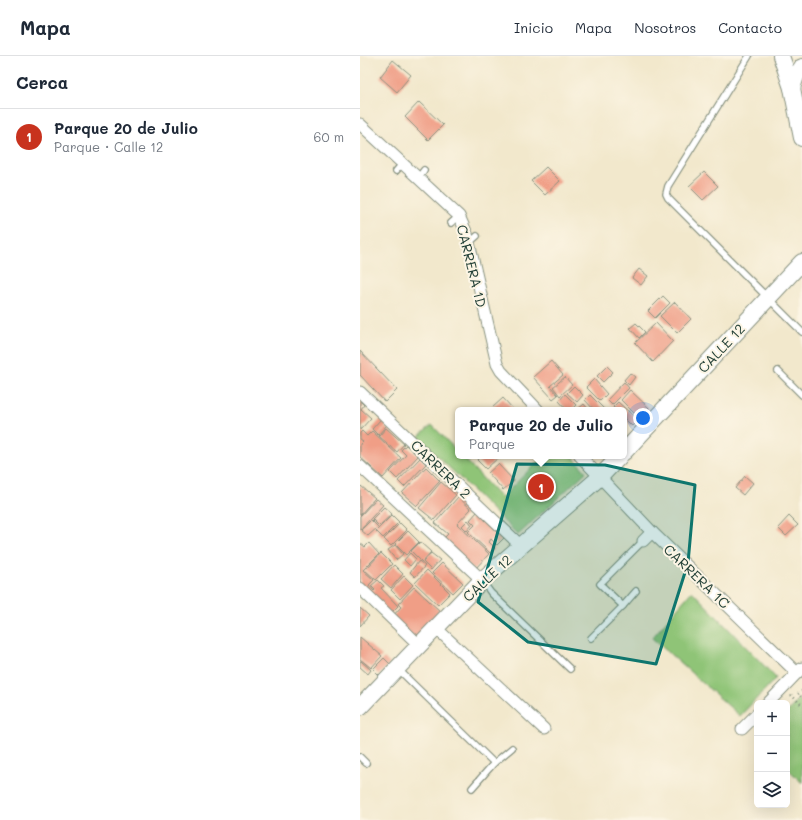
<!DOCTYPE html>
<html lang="es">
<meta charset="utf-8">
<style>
body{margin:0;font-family:Mali,sans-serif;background:#f6f6f7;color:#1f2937}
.controls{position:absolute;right:12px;bottom:12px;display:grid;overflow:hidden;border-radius:6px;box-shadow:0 4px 16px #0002}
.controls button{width:36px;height:36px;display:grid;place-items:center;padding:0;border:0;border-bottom:1px solid #e0e1e3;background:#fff;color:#1f2937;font:20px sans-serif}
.you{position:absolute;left:283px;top:362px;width:14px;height:14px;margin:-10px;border:3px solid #fff;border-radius:50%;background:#1a73e8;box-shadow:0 0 0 6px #1a73e833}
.badge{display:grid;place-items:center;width:26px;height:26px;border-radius:50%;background:#c8321e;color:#fff;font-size:13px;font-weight:700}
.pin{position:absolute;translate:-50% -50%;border:2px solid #fff;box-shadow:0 1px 4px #0006}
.popup{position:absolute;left:95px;top:351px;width:172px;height:52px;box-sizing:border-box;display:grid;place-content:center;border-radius:6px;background:#fff;filter:drop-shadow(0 1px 3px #0005);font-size:13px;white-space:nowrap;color:#747a83}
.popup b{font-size:15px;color:#1f2937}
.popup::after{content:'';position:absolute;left:50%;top:100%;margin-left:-8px;border:8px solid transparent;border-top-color:#fff}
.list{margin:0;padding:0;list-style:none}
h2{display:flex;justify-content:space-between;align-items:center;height:52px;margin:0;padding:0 16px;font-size:17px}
h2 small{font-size:13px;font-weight:400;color:#747a83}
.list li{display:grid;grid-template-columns:26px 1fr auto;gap:12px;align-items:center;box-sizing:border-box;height:56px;padding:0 16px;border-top:1px solid #e0e1e3}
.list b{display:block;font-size:15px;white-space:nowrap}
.list p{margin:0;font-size:13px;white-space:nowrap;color:#747a83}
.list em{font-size:13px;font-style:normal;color:#747a83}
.icon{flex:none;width:22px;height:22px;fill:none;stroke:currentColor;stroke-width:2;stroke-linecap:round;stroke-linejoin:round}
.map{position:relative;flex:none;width:442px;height:764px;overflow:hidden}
header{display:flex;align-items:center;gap:24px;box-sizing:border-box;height:56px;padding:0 20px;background:#fff;border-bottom:1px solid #e0e1e3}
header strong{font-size:19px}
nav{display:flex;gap:22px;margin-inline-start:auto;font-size:14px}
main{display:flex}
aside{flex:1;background:#fff}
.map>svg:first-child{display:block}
.green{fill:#8fc477;stroke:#578056}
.building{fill:#f09e86}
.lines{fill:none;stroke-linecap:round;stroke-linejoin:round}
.lane-casing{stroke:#889280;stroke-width:8}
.street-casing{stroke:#889280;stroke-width:13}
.secondary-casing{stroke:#889280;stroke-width:18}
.path{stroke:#889280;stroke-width:2.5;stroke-dasharray:1 3;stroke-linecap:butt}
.lane{stroke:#fff;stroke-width:5.5}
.street{stroke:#fff;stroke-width:11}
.secondary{stroke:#fff;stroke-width:16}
.marked{fill:#0f766e;fill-opacity:0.2;stroke:#0f766e;stroke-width:3;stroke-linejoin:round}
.labels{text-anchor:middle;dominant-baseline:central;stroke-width:4;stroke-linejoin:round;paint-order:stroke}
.street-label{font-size:14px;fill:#1f3d34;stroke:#fcf5e5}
</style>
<header>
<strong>Mapa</strong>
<nav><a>Inicio</a><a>Mapa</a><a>Nosotros</a><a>Contacto</a></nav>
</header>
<main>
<aside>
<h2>Cerca<small></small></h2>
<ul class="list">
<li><span class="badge">1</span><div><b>Parque 20 de Julio</b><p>Parque · Calle 12</p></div><em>60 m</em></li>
</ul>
</aside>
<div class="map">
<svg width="442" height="764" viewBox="0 0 442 764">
<rect width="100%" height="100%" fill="#fcf5e5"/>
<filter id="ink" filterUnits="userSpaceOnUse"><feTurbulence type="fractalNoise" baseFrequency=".025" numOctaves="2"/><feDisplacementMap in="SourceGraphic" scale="8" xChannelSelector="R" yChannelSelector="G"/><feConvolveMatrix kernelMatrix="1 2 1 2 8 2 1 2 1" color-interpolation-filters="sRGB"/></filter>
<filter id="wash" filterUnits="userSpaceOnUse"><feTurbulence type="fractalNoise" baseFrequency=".012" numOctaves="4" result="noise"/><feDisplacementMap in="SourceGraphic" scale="16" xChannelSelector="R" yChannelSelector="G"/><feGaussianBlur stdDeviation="0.9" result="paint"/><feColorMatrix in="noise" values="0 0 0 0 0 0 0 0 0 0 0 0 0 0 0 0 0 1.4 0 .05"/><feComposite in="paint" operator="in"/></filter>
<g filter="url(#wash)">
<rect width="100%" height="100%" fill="#f2e8cc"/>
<g class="green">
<path d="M72,369l26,27v4h4l39,42 42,-42h29l14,16 -68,63 -100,-98z"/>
<path d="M332,535l84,87 -36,38 -88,-78z"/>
<path d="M442,640v87l-15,-15v-56z"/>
</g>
<g id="blocks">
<g class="building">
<path d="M33,4l18,15 -14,17 -17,-15z"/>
<path d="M59,46l24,23 -15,15 -23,-23z"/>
<path d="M186,111l14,14 -15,14 -14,-14z"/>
<path d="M344,116l14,14 -15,14 -14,-14z"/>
<path d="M279,213l9,7 -7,9 -9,-7z"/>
<path d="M303,240l7,7 -15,15 -7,-7z"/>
<path d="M315,246l16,17 -14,14 -17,-17z"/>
<path d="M276,267l9,9 -6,6 -9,-10z"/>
<path d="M296,267l17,18 -20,21 -18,-19z"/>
<path d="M0,295l37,39 -12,12 -25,-27z"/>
<path d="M191,305l12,14 -13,11 8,9 -5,4 -20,-22z"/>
<path d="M247,310l6,6 -10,10 -6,-6z"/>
<path d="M270,317l5,4 -6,8 -5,-5z"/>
<path d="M205,321l7,8 -12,11 -7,-9z"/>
<path d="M234,323l13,15 -7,7 -14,-14z"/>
<path d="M264,326l5,6 -17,17 -5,-5z"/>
<path d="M214,330l9,9 -6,7 -10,-9z"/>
<path d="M270,334l19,18 -10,10 -18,-18z"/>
<path d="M205,338l11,11 -5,5h-4l-8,-9z"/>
<path d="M230,339l15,15h-11l-9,-10z"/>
<path d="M143,342l11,12h-25l3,-2z"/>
<path d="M0,345l4,4 -3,4 10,9 -11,12z"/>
<path d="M258,346l20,18 -6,6 -8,-8v-8h-8l-3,-3z"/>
<path d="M224,348l5,6h-12z"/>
<path d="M21,363l6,6 -9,10 -6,-6z"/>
<path d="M26,372l18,16 -7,8 -18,-16z"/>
<path d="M2,375l5,5 5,-5 29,27 -18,20 -23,-21v-13l3,-3 -3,-2v-6z"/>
<path d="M46,389l12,11 -21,23 -7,-7 16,-17 -5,-5z"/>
<path d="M121,400h19l-14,13 -9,-9z"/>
<path d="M60,402l6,6 -22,23 -6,-6z"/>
<path d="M138,408l16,17 -11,9 -15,-17z"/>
<path d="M66,411l14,14 -23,25 -15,-13z"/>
<path d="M385,420l8,7 -10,12 -8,-7z"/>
<path d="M81,426l15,13 -22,25 -15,-12z"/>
<path d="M1,430l14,12 -15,17v-28z"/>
<path d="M98,441l13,12 -14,15 32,30 -15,16 -32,-30 6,-6 -13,-11z"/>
<path d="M16,443l7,6 -23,25v-14z"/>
<path d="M24,451l8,7 -13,12 -7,-7z"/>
<path d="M117,456l27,26 -7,7 -6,-6 -2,3 6,6 -5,5 -22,-21 7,-7 -5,-5z"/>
<path d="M32,459l7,7 -16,16 -7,-7z"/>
<path d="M429,460l9,9 -12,11 -8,-8z"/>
<path d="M11,464l7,7 -10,9 -7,-6z"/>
<path d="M108,464l4,5 -5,6 -5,-5z"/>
<path d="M40,467l7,7 -16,16 -7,-7z"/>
<path d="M48,475l11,11 -13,13 -11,-11z"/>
<path d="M60,486l11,10 -9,10 -11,-11z"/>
<path d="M0,487l5,4 4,-4 10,11 -16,16 11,10 -5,5 5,6 1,-1 -4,-4 7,-6 6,6 -3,2 17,18 -9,9 -29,-29z"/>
<path d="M35,489l8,9 -7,6 -8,-10z"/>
<path d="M21,497l11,11 -16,16 -11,-10z"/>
<path d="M50,497l6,6 -6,7 -6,-6z"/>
<path d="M71,497l9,7 -9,10 -8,-8z"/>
<path d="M59,505l6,5 -10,11 -5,-5z"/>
<path d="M82,507l21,20 -10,10 -21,-20z"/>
<path d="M34,509l9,9 -12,14 -10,-9z"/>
<path d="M67,514l23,23 -12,12 -23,-22z"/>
<path d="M44,520l9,9 -13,14 -9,-9z"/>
<path d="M54,531l27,25 -26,28 -24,-22 10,-11 -3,-3z"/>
<path d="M0,552l9,8 -9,10z"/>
<path d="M0,581l22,19 -11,12 -11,-9z"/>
<path d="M24,602l6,6 -11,11 -6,-6z"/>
<path d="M0,605h1l10,9 -3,4 -8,-7z"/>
</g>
</g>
</g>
<g filter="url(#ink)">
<use href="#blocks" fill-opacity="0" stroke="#889280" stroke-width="1"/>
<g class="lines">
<defs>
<g id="lane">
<path d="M389,0l-81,130 -2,8 2,4 134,134"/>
<path d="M36,115l7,-8"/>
<path d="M58,122l6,-8"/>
<path d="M91,167l8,-7"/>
<path d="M109,187l8,-7"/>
<path d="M418,315l24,24"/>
<path d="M123,526l8,11 79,76"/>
<path d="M263,550l13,-15"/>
<path d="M231,582l32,-32 -23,-22 43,-43"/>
<path d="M39,614l95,93"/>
<path d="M0,701l6,6"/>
<path d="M112,732l22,-25 18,-15"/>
</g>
<g id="street">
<path d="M0,68l99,92 8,18 30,130 4,7 37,39"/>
<path d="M0,336l161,154"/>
<path d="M220,400l72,76 145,141"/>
<path d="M0,410l122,114"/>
<path d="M283,485l9,-9"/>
<path d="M0,532l59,57"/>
<path d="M76,572l108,101"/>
<path d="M408,647l34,-35"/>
<path d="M382,673l15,-15"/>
</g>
<g id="secondary">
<path d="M421,0l11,32 10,50"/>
<path d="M432,32l4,-12 6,-9"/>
<path d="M264,396l178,-190"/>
<path d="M0,651l122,-127 118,-103 20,-21"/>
</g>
</defs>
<use href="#lane" class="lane-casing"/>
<use href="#street" class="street-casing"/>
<use href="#secondary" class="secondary-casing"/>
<g class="path">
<path d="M442,635l-4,3 4,4"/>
<path d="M431,639l11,10"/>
</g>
<use href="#lane" class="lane"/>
<use href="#street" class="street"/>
<use href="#secondary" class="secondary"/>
</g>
</g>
<path class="marked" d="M157,408l88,1 90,20 -7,78 -32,101 -128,-22 -50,-40z"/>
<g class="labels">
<g class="street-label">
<text transform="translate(112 210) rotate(76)">CARRERA 1D</text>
<text transform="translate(361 292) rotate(-47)">CALLE 12</text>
<text transform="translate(81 413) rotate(44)">CARRERA 2</text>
<text transform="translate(337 520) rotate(44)">CARRERA 1C</text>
<text transform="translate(127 522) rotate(-43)">CALLE 12</text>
</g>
</g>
</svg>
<div class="controls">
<button>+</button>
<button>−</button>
<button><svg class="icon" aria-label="layers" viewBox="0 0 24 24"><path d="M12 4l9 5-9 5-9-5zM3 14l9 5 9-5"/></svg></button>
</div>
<div class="you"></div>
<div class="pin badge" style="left:181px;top:431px">1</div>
<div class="popup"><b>Parque 20 de Julio</b>Parque</div>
</div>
</main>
